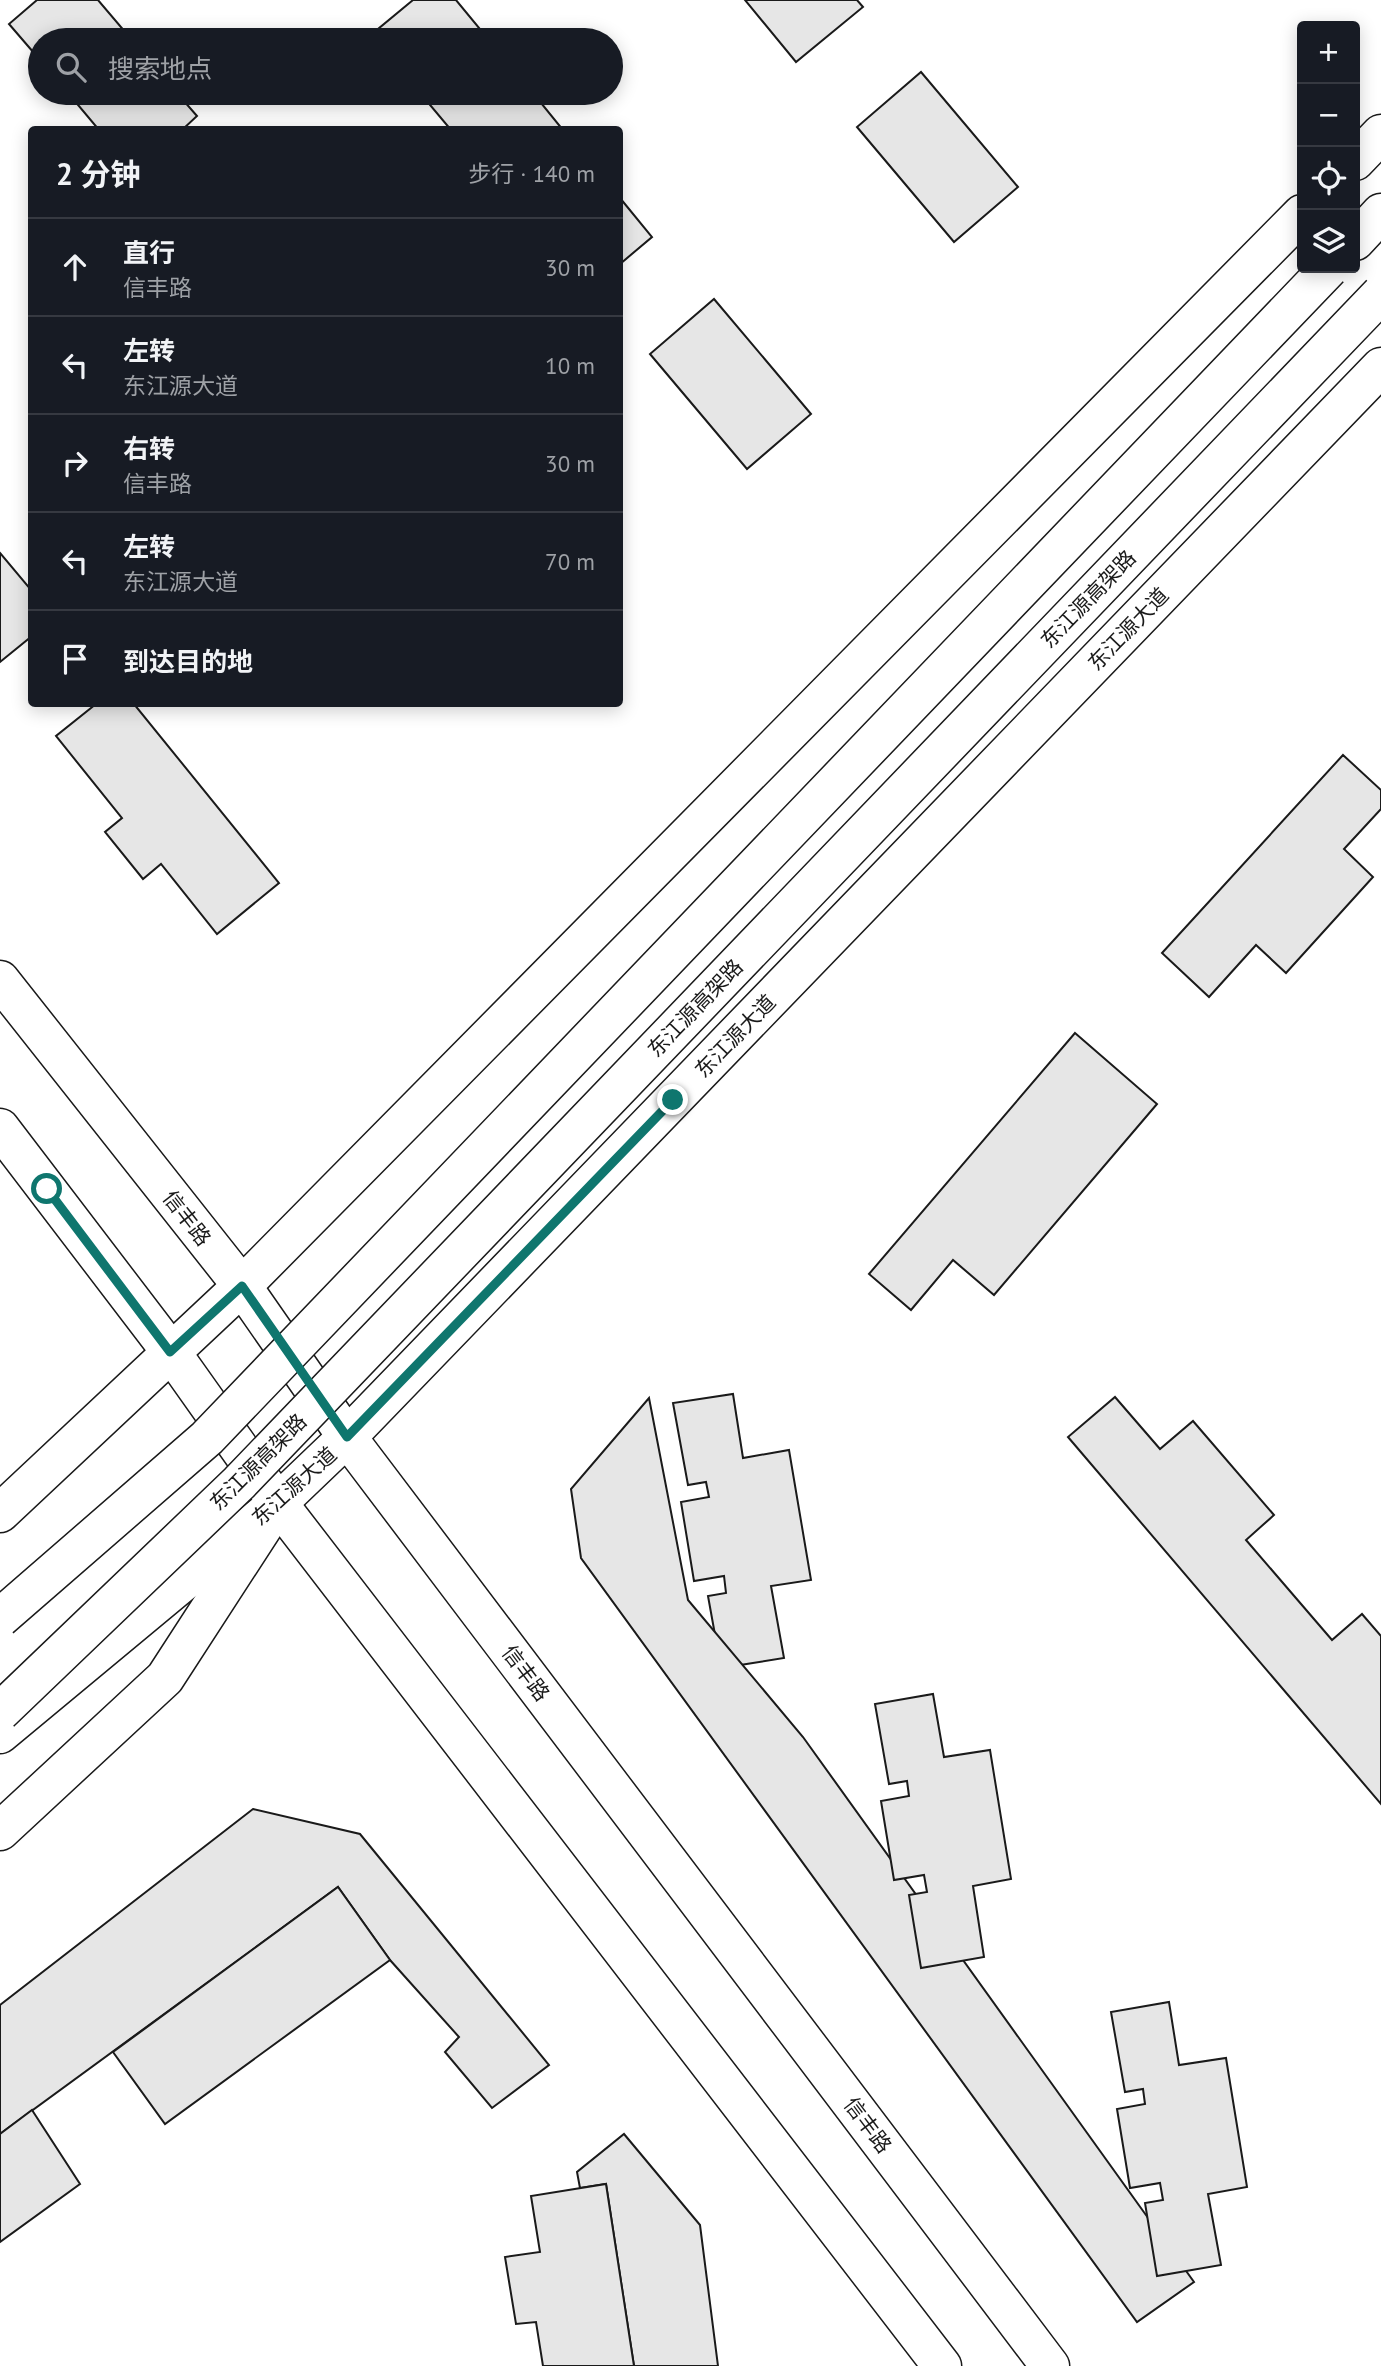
<!DOCTYPE html>
<html lang="zh">
<meta charset="utf-8">
<style>
body{margin:0;font-family:"PT Sans","Noto Sans SC",sans-serif;background:#242831;color:#f1f3f6}
.controls{position:absolute;right:21px;top:21px;display:grid;overflow:hidden;border-radius:7px;box-shadow:0 4px 18px #0003}
.controls button{width:63px;height:63px;display:grid;place-items:center;padding:0;border:0;border-bottom:2px solid #363941;background:#171b24;color:#f1f3f6;font:35px sans-serif}
.stop{position:absolute;width:21px;height:21px;margin:-16px;border:5px solid #0f766e;border-radius:50%;background:#fff}
.stop.end{background:#0f766e;border-color:#fff;box-shadow:0 2px 7px #0008}
.list{margin:0;padding:0;list-style:none}
h2{display:flex;justify-content:space-between;align-items:center;height:91px;margin:0;padding:0 28px;font-size:30px}
h2 small{font-size:23px;font-weight:400;color:#9ea1a6}
.list li{display:grid;grid-template-columns:46px 1fr auto;gap:21px;align-items:center;box-sizing:border-box;height:98px;padding:0 28px;border-top:2px solid #363941}
.list b{display:block;font-size:26px;white-space:nowrap}
.list p{margin:0;font-size:23px;white-space:nowrap;color:#9ea1a6}
.list em{font-size:23px;font-style:normal;color:#9ea1a6}
.icon{flex:none;width:38px;height:38px;fill:none;stroke:currentColor;stroke-width:2;stroke-linecap:round;stroke-linejoin:round}
.map{position:relative;flex:none;width:1381px;height:2366px;overflow:hidden}
.search{position:absolute;background:#171b24;box-shadow:0 4px 18px #0003;left:28px;top:28px;width:595px;height:77px;display:flex;align-items:center;gap:18px;box-sizing:border-box;padding:0 24px;border-radius:38px;color:#9ea1a6;font-size:26px}
.panel{position:absolute;background:#171b24;box-shadow:0 4px 18px #0003;left:28px;top:126px;width:595px;height:581px;border-radius:7px}
.map>svg:first-child{display:block}
.building{fill:#e6e6e6;stroke:#1a1a1a;stroke-width:2}
.lines{fill:none;stroke-linecap:round;stroke-linejoin:round}
.tertiary-casing{stroke:#1a1a1a;stroke-width:41}
.secondary-casing{stroke:#1a1a1a;stroke-width:41}
.primary-casing{stroke:#1a1a1a;stroke-width:41}
.trunk-casing{stroke:#1a1a1a;stroke-width:41}
.tertiary{stroke:#fff;stroke-width:38}
.secondary{stroke:#fff;stroke-width:38}
.primary{stroke:#fff;stroke-width:38}
.trunk{stroke:#fff;stroke-width:38}
.trunk-bridge-casing{stroke:#1a1a1a;stroke-width:41;stroke-linecap:butt}
.trunk-bridge{stroke:#fff;stroke-width:38}
.route{stroke:#0f766e;stroke-width:9}
.labels{text-anchor:middle;dominant-baseline:central;stroke-width:5;stroke-linejoin:round;paint-order:stroke}
.street-label{font-size:21px;fill:#1a1a1a;stroke:#fff}
</style>
<div class="map">
<svg width="1381" height="2366" viewBox="0 0 1381 2366">
<rect width="100%" height="100%" fill="#fff"/>
<g class="building">
<path d="M37,0h61l34,40h-92v20l-31,-36z"/>
<path d="M413,0h43l33,40h-112l-5,-6z"/>
<path d="M745,0h112l6,7 -67,55z"/>
<path d="M921,72l97,115 -64,55 -97,-115z"/>
<path d="M68,93h109l20,23 -15,14h-83z"/>
<path d="M420,93h113l30,37h-112z"/>
<path d="M620,198l32,39 -32,27z"/>
<path d="M714,299l97,115 -64,55 -97,-115z"/>
<path d="M0,553l32,38v45l-32,26z"/>
<path d="M96,704h38l145,179 -62,51 -56,-70 -18,15 -38,-47 17,-14 -66,-82z"/>
<path d="M1343,755l38,35v19l-37,40 29,28 -87,96 -30,-28 -47,52 -47,-44z"/>
<path d="M1075,1033l82,71 -163,191 -41,-35 -42,50 -42,-36z"/>
<path d="M733,1394l10,64 46,-8 22,130 -40,6 13,72 -63,10 -13,-72 18,-3 -2,-17 -30,5 -13,-79 28,-5 -3,-15 -18,3 -15,-82z"/>
<path d="M1115,1397l45,52 33,-28 81,94 -28,25 86,100 30,-26 19,22v168l-313,-367z"/>
<path d="M649,1398l39,202 115,137 391,545 -57,40 -556,-764 -10,-69z"/>
<path d="M933,1694l11,63 46,-7 21,129 -38,7 11,71 -63,11 -12,-73 18,-3 -3,-17 -30,5 -13,-79 28,-5 -2,-15 -18,3 -14,-80z"/>
<path d="M253,1809l107,25 189,231 -57,43 -47,-56 14,-15 -69,-77 -52,-73 -338,247v-129z"/>
<path d="M338,1887l52,73 -225,164 -52,-72z"/>
<path d="M1169,2002l10,63 47,-7 21,129 -39,7 13,71 -64,11 -12,-73 18,-3 -3,-17 -30,5 -13,-79 28,-5 -2,-15 -18,3 -14,-80z"/>
<path d="M32,2110l48,74 -80,58v-108z"/>
<path d="M624,2134l76,91 18,141h-84l-28,-182 -26,4 -3,-16z"/>
<path d="M606,2184l28,182h-91l-7,-44 -20,2 -11,-67 35,-5 -9,-56z"/>
</g>
<g class="lines">
<defs>
<path id="tertiary" d="M0,1831l165,-153 107,-165"/>
<g id="secondary">
<path d="M0,980l242,306 105,151 703,929"/>
<path d="M0,1128l171,224 107,151 664,863"/>
</g>
<g id="primary">
<path d="M1355,161l26,-27"/>
<path d="M0,1513l242,-227 1060,-1072"/>
<path d="M0,1734l278,-231 69,-66 1034,-1070"/>
</g>
<path id="trunk" d="M1355,241l26,-28"/>
</defs>
<use href="#tertiary" class="tertiary-casing"/>
<use href="#secondary" class="secondary-casing"/>
<use href="#primary" class="primary-casing"/>
<use href="#trunk" class="trunk-casing"/>
<use href="#tertiary" class="tertiary"/>
<use href="#secondary" class="secondary"/>
<use href="#primary" class="primary"/>
<use href="#trunk" class="trunk"/>
<defs>
<g id="trunk-bridge">
<path d="M0,1618l207,-180 1122,-1170"/>
<path d="M0,1712l239,-229 1142,-1189"/>
</g>
</defs>
<use href="#trunk-bridge" class="trunk-bridge-casing"/>
<use href="#trunk-bridge" class="trunk-bridge"/>
</g>
<g class="lines">
<path class="route" d="M47,1189l123,163 72,-66 105,151 326,-337"/>
</g>
<g class="labels">
<g class="street-label">
<text transform="translate(1088 599) rotate(-46)">东江源高架路</text>
<text transform="translate(1128 629) rotate(-46)">东江源大道</text>
<text transform="translate(695 1008) rotate(-46)">东江源高架路</text>
<text transform="translate(735 1036) rotate(-46)">东江源大道</text>
<text transform="translate(187 1218) rotate(52)">信丰路</text>
<text transform="translate(258 1462) rotate(-45)">东江源高架路</text>
<text transform="translate(294 1486) rotate(-42)">东江源大道</text>
<text transform="translate(526 1673) rotate(53)">信丰路</text>
<text transform="translate(868 2125) rotate(53)">信丰路</text>
</g>
</g>
</svg>
<div class="controls">
<button>+</button>
<button>−</button>
<button><svg class="icon" aria-label="locate" viewBox="0 0 24 24"><circle cx="12" cy="12" r="6"/><path d="M12 2v4M12 18v4M2 12h4M18 12h4"/></svg></button>
<button><svg class="icon" aria-label="layers" viewBox="0 0 24 24"><path d="M12 4l9 5-9 5-9-5zM3 14l9 5 9-5"/></svg></button>
</div>
<div class="stop" style="left:47px;top:1189px"></div>
<div class="stop end" style="left:673px;top:1100px"></div>
<div class="search"><svg class="icon" aria-label="search" viewBox="0 0 24 24"><circle cx="10" cy="10" r="6"/><path d="M15 15l6 6"/></svg>搜索地点</div>
<section class="panel">
<h2>2 分钟<small>步行 · 140 m</small></h2>
<ul class="list">
<li><svg class="icon" aria-label="ahead" viewBox="0 0 24 24"><path d="M12 20V5M6 11l6-6 6 6"/></svg><div><b>直行</b><p>信丰路</p></div><em>30 m</em></li>
<li><svg class="icon" aria-label="left" viewBox="0 0 24 24"><path d="M17 20v-9H6M10 6l-5 5 5 5"/></svg><div><b>左转</b><p>东江源大道</p></div><em>10 m</em></li>
<li><svg class="icon" aria-label="right" viewBox="0 0 24 24"><path d="M7 20v-9h11M14 6l5 5-5 5"/></svg><div><b>右转</b><p>信丰路</p></div><em>30 m</em></li>
<li><svg class="icon" aria-label="left" viewBox="0 0 24 24"><path d="M17 20v-9H6M10 6l-5 5 5 5"/></svg><div><b>左转</b><p>东江源大道</p></div><em>70 m</em></li>
<li><svg class="icon" aria-label="arrive" viewBox="0 0 24 24"><path d="M6 21V4h12l-3 4 3 4H6"/></svg><div><b>到达目的地</b></div></li>
</ul>
</section>
</div>
